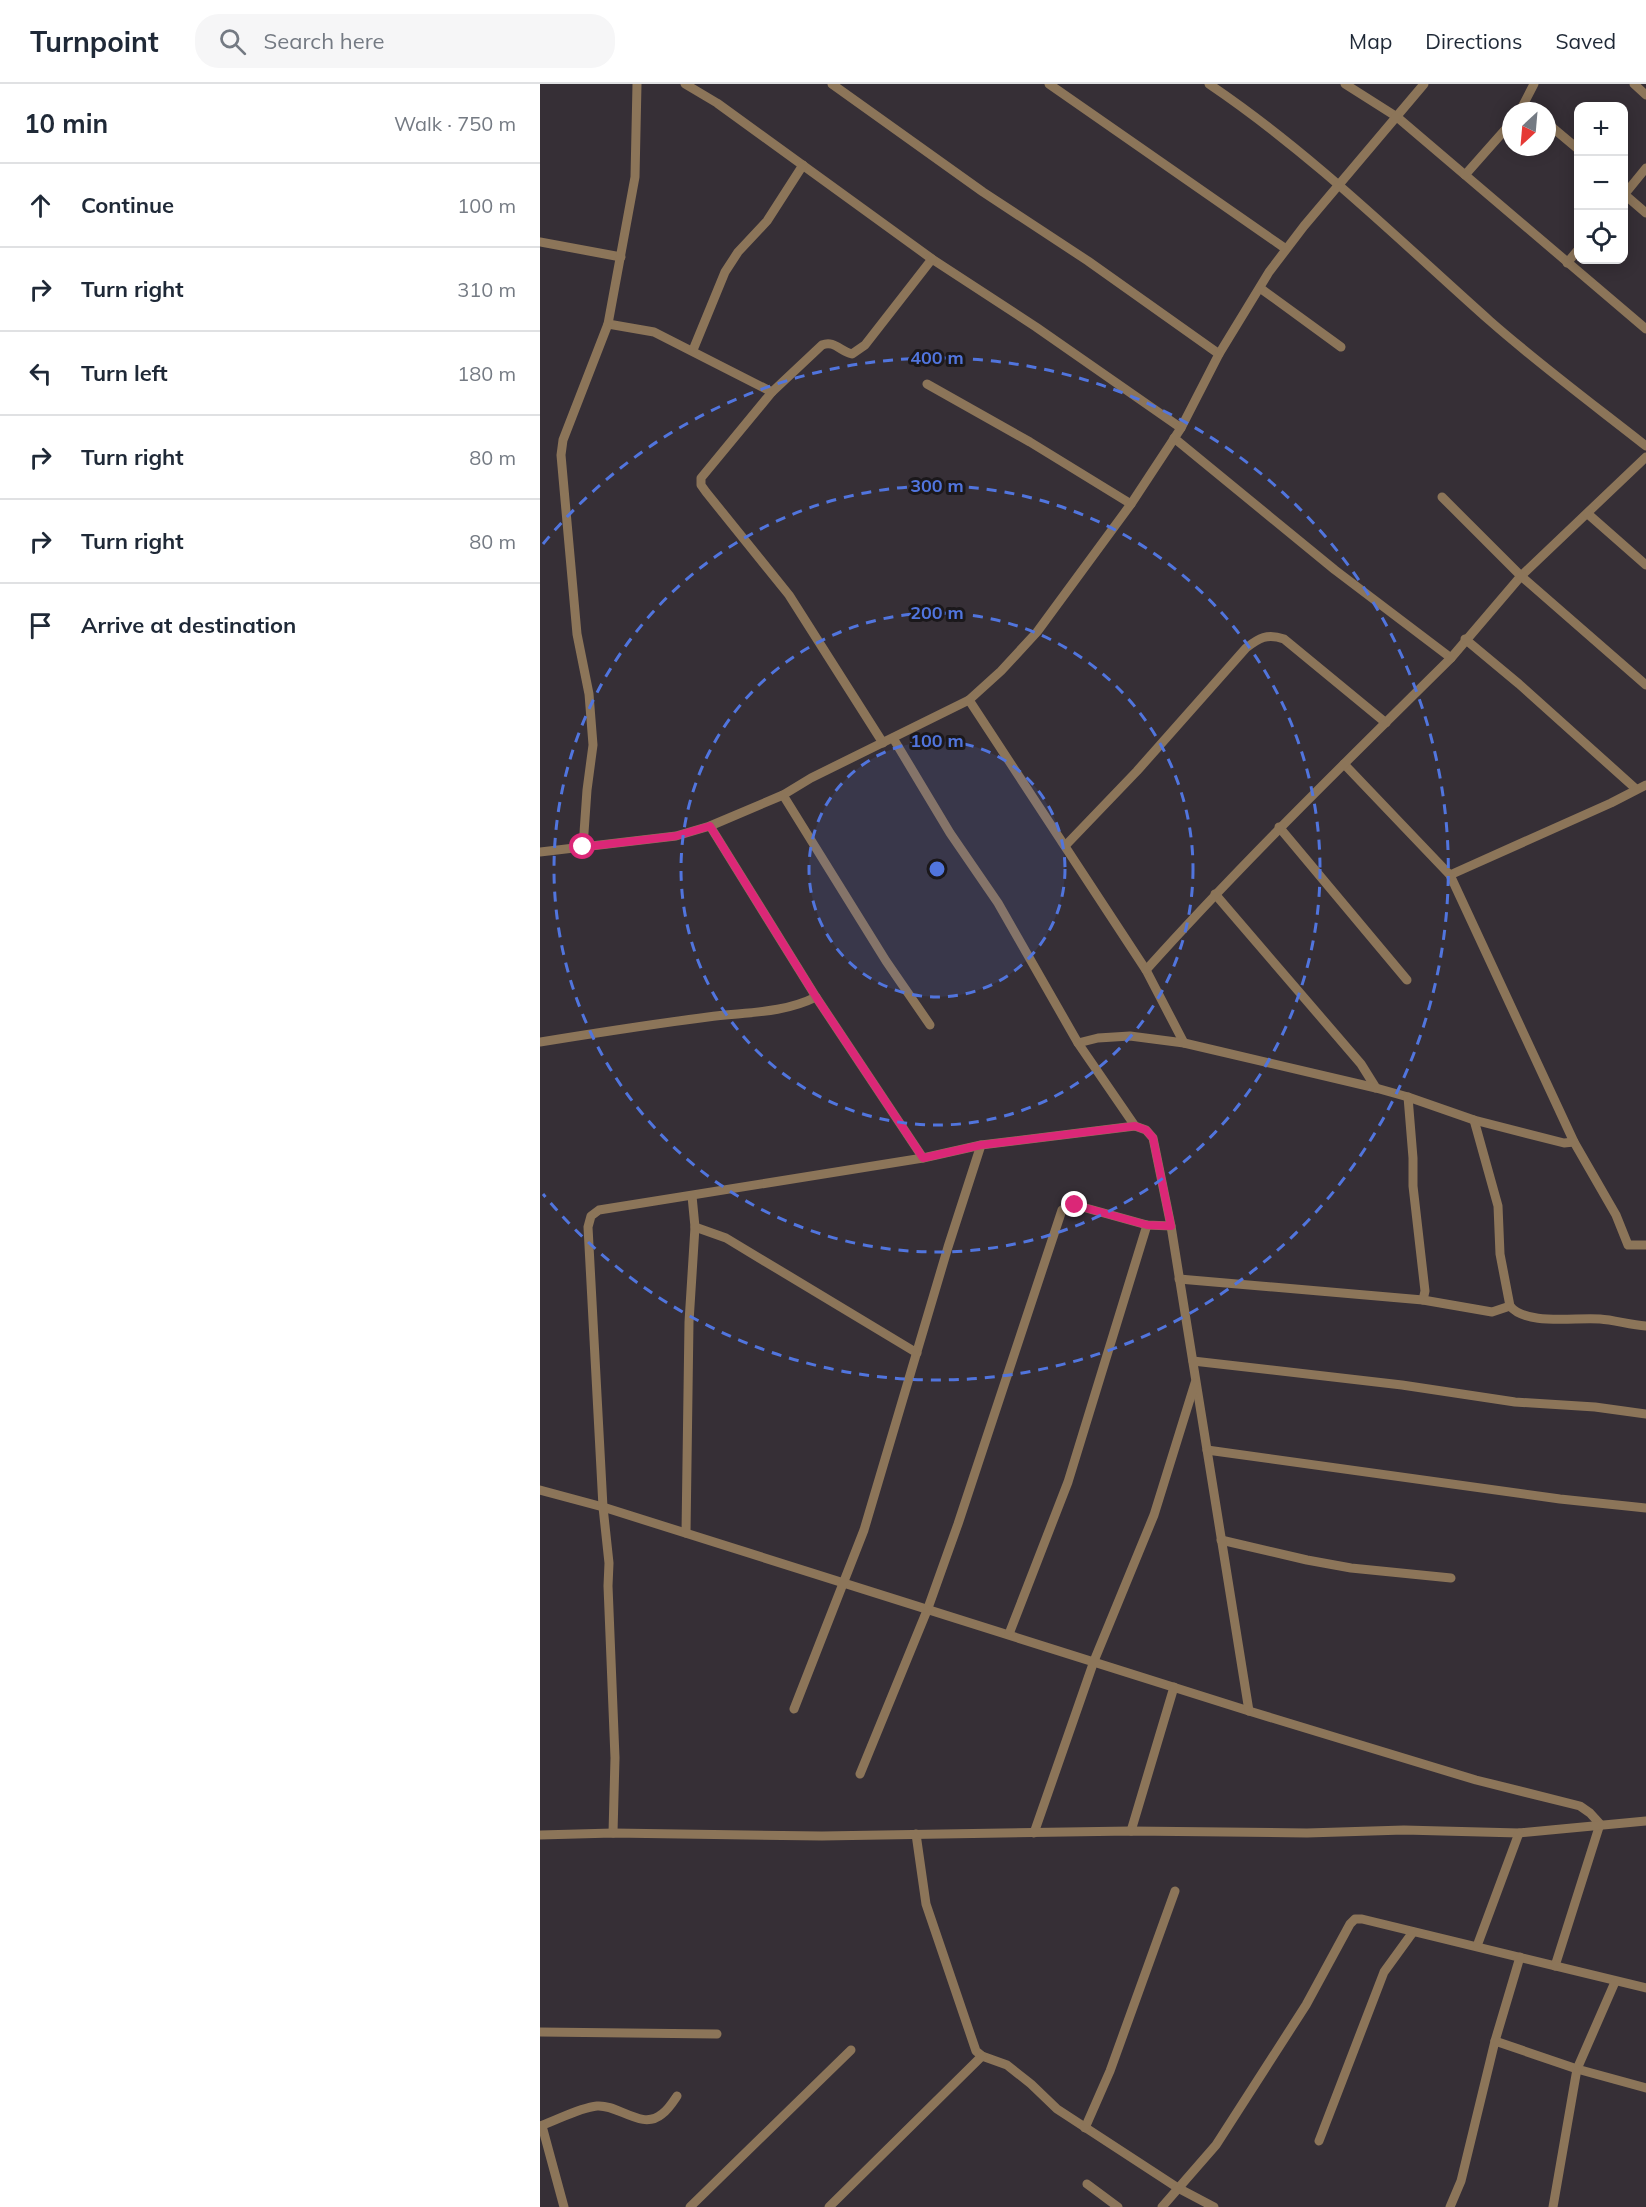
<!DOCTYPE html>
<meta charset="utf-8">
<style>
body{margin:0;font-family:Mulish,sans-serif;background:#f6f6f7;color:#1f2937}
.controls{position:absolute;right:18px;top:18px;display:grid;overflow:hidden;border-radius:12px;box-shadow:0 3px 15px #0003}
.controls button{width:54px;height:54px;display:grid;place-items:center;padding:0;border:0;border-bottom:2px solid #e0e1e3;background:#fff;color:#1f2937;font:30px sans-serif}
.compass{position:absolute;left:962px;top:18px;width:54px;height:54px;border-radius:50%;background:#fff;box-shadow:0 3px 15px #0003;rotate:206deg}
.stop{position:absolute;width:18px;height:18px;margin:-14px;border:4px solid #db2777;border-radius:50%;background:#fff}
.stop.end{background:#db2777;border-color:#fff;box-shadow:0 2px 6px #0008}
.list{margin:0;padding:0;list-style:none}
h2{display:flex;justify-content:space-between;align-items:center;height:78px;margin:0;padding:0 24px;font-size:26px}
h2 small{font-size:20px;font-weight:400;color:#747a83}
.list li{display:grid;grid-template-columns:39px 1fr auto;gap:18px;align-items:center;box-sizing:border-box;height:84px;padding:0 24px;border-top:2px solid #e0e1e3}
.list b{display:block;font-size:22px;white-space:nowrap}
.list em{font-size:20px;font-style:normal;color:#747a83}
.icon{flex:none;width:33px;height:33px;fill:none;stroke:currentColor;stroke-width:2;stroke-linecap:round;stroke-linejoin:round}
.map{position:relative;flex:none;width:1106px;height:2123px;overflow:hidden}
header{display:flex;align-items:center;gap:36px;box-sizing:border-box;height:84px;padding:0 30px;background:#fff;border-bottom:2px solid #e0e1e3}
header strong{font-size:28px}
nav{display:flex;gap:33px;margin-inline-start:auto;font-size:21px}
.search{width:420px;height:54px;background:#f6f6f7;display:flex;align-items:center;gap:15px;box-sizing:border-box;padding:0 21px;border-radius:24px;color:#747a83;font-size:22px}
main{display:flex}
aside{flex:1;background:#fff}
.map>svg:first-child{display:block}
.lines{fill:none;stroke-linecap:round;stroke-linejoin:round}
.minor{stroke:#8c7559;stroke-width:9}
.route{stroke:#db2777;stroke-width:8}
.ring{fill:none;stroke:#5175de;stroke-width:3;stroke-dasharray:10 8}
.centre{fill:#5175de;stroke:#1b181b;stroke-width:3}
.ring-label{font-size:18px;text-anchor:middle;font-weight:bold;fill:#5175de;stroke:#1b181b;stroke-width:6;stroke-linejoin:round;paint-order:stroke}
</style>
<header>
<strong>Turnpoint</strong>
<div class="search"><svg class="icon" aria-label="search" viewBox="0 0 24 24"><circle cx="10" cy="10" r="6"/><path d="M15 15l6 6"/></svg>Search here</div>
<nav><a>Map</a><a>Directions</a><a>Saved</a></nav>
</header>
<main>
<aside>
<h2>10 min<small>Walk · 750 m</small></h2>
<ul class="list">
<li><svg class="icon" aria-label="ahead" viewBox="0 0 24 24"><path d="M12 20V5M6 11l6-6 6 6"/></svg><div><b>Continue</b></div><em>100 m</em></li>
<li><svg class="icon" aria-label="right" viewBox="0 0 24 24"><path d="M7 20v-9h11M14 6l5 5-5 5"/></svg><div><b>Turn right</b></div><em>310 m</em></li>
<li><svg class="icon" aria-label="left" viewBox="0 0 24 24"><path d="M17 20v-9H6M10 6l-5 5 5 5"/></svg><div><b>Turn left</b></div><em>180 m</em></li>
<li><svg class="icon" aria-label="right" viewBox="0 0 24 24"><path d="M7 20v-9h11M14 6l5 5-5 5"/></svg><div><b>Turn right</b></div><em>80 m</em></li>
<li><svg class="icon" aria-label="right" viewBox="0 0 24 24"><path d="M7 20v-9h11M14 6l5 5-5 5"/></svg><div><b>Turn right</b></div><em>80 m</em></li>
<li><svg class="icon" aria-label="arrive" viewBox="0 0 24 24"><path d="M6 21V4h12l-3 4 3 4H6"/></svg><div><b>Arrive at destination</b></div></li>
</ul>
</aside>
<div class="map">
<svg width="1106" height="2123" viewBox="0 0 1106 2123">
<rect width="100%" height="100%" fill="#362f36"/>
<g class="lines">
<g class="minor">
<path d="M145,0l32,19 215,156 104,68 145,101"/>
<path d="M292,0l151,108 105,69 131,93"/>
<path d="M509,0l237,165"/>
<path d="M669,0c102,69 190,156 281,237 50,44 104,84 156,125"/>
<path d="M805,0l52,33 249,212"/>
<path d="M1094,0l12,11"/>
<path d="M980,27l14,-27"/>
<path d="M1007,39l31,26"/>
<path d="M925,91l46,-52"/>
<path d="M1084,110l22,19"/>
<path d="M1084,111l22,-27"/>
<path d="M0,158l81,15"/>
<path d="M1027,179l11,-13"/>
<path d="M720,204l81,59"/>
<path d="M68,240l46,8 118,60"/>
<path d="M153,266l32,-78 13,-20 29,-31 36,-56"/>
<path d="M387,300l103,58 101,62"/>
<path d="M634,354l161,132 116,88 70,-82 125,-119"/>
<path d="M902,413l79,79 125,109"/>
<path d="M1048,430l58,51"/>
<path d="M925,555l54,45 117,105"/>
<path d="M429,616l177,270 38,73"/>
<path d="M353,654l57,95 48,70 80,140 57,83"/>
<path d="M343,659l-94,-148 -83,-103 -5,-7v-7l71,-86 50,-47c12,-5 18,6 30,9l13,-9 67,-86"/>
<path d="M804,680l106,111 124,267 42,73 12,30h18"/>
<path d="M243,711l103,166 44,64"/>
<path d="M170,742l106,171 107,161"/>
<path d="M739,743l128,153"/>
<path d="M525,762l72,-75 109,-123c13,-10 21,-15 38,-9l102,84"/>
<path d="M43,763l4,-57 6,-45 -4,-51 -12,-60 -16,-179 2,-15 45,-116 27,-147 2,-93"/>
<path d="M0,768l136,-16 34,-10 73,-31 28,-17 158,-78 32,-29 36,-39 94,-128 50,-76 38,-74 50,-82 35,-46 120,-142"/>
<path d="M910,791l161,-72 35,-18"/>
<path d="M675,810l146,170 15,24"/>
<path d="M606,886c97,-108 201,-209 305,-312"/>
<path d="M0,958c56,-9 112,-18 168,-25 36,-5 74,-3 108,-20"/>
<path d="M538,959l20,-5 32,-2 54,7 192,45 32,9 66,23 90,23 10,-1"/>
<path d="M868,1013l5,61v28l12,105 -2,9"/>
<path d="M934,1036l24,86 2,48 10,52c16,20 65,11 90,13 15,1 30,6 46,7"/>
<path d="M155,1143l31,11 191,115"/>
<path d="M639,1195l244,21 69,12 18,-6"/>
<path d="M653,1277l209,24 113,17 80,5 51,7"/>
<path d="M667,1366l353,49 86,9"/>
<path d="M0,1406l63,17 646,204 227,69 104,26 10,7 10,11 -45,142"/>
<path d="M146,1449l3,-211 6,-95 -3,-31"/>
<path d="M681,1456l86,20 44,8 100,10"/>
<path d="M469,1550l59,-152 79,-257"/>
<path d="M254,1625l70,-179 84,-283 33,-102"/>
<path d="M320,1690l68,-166 30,-84 104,-314 6,-4 7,-1 72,20 24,1"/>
<path d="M591,1747l43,-144"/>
<path d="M73,1749l2,-75 -7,-172 1,-23 -6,-56 -15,-280 3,-11 8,-6 324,-52 58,-13 154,-19 11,4 7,8 18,88 78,485"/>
<path d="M494,1749l60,-172 60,-146 41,-132"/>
<path d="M376,1750l10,70 50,147 6,5 25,9 24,19 26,25 121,79 36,19"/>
<path d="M0,1751l73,-2 209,3 309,-5 176,2 97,-3 115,3 127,-12"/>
<path d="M937,1862l42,-113"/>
<path d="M0,1948l177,2"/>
<path d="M955,1957l82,28 69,19"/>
<path d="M0,2042c18,-6 38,-18 57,-20 21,-2 45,25 65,8 6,-4 11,-12 15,-18"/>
<path d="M2,2042l22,81"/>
<path d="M545,2044l25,-57 65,-180"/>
<path d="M779,2057l65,-169 29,-40"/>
<path d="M547,2100l31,23"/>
<path d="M150,2123l161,-157"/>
<path d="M289,2123l153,-151"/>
<path d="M622,2123l54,-62 90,-140 44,-81 5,-5h7l284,69"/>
<path d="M910,2123l11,-26 34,-140 25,-84"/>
<path d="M1013,2123l24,-138 38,-87"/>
</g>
</g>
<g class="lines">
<path class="route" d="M43,763l93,-11 34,-10 106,171 107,161 58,-13 154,-19 11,4 7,8 18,88 -24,-1 -72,-20"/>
</g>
<circle cx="397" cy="785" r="128" fill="#5175de" fill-opacity=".12"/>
<g class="ring">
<circle cx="397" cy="785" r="128"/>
<circle cx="397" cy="785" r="256"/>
<circle cx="397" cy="785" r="383"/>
<path d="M3 460A511 511 0 1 1 3 1110"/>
</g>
<circle cx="397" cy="785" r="9" class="centre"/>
<g class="ring-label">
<text x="397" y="280">400 m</text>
<text x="397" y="408">300 m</text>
<text x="397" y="535">200 m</text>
<text x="397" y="663">100 m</text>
</g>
</svg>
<div class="controls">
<button>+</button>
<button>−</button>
<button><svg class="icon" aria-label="locate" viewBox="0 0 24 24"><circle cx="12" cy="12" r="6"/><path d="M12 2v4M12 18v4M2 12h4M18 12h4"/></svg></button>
</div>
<svg class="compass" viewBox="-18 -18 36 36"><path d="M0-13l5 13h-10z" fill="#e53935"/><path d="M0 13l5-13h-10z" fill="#747a83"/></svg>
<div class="stop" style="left:43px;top:763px"></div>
<div class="stop end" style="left:535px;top:1121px"></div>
</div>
</main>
